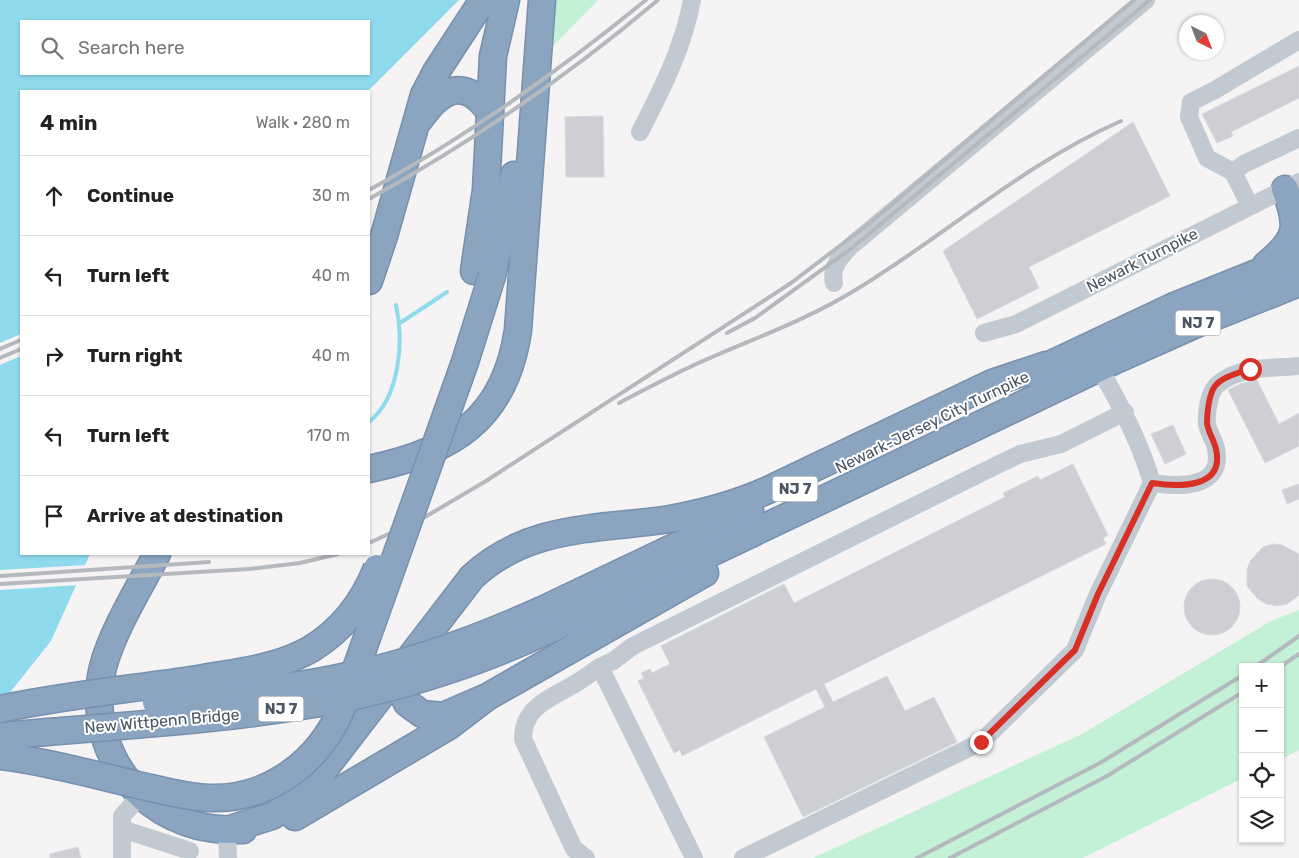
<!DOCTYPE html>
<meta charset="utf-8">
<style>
body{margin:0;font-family:Rubik,sans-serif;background:#f6f6f6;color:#222}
.controls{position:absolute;right:15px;bottom:15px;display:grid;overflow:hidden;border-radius:0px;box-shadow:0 1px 4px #0004}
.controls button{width:45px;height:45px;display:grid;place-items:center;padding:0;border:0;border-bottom:1px solid #e0e0e0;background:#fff;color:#222;font:25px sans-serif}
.compass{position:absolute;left:1179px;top:15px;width:45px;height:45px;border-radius:50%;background:#fff;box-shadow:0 1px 4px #0004;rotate:138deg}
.stop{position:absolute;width:15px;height:15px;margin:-11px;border:4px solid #d93025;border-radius:50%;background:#fff}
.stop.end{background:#d93025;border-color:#fff;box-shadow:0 1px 5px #0008}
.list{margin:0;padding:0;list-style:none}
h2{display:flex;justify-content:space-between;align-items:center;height:65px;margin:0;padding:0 20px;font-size:21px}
h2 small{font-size:16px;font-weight:400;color:#767676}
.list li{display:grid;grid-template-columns:32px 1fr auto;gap:15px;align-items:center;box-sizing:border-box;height:80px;padding:0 20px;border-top:1px solid #e0e0e0}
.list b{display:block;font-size:19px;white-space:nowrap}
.list em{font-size:16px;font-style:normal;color:#767676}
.icon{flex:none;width:28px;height:28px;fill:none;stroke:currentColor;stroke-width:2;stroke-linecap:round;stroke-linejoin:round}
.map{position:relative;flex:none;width:1299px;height:858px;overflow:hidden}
.search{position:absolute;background:#fff;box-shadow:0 1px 4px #0004;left:20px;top:20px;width:350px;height:55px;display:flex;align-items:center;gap:12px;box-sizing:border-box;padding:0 18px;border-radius:0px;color:#767676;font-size:19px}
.panel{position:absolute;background:#fff;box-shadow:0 1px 4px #0004;left:20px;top:90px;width:350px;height:465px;border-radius:0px}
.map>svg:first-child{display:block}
.green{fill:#c3f1d5}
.water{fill:#90daee;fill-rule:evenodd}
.pier{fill:#f5f3f3}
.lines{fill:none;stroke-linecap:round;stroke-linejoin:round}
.stream{stroke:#90daee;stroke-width:4}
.building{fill:#cdcfd5;stroke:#d7d9de}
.highway-casing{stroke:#7690ad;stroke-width:29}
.minor{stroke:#c1cad2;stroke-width:18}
.highway{stroke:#8ba5c1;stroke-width:26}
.rail{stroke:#b5b8bd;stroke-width:4}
.highway-bridge-casing{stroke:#7690ad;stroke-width:29;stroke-linecap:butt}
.highway-bridge{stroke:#8ba5c1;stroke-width:26}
.route{stroke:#d93025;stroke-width:6}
.labels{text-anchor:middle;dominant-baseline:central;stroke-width:4;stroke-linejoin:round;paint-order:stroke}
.shield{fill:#fff;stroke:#808990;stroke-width:1}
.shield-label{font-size:15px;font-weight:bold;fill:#4a5661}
.street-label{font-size:16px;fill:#4a5661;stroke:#fff}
</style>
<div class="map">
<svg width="1299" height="858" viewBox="0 0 1299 858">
<rect width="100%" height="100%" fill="#f5f3f3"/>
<g class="green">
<path d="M552,0h46l-46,47z"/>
<path d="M1299,610v140l-19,10v-93h-37v111l-160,80h-270l269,-124 189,-113z"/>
</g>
<path class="water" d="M0,0h459l-91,91h-347v463h69l-39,87 -51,64zM21,21h348v53h-348z"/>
<g class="pier">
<path d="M21,334v22l-21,9v-22z"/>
<path d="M87,565l-8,20 -79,5v-20z"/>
</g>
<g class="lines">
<g class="stream">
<path d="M400,323l47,-31"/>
<path d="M369,422c31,-25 35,-81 27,-117"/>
</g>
</g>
<g class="building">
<path d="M1299,66v32l-68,34 2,4 -16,7 -15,-29z"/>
<path d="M603,116l1,61h-38l-1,-60z"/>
<path d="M1133,122l37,74 -141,71 10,21 -62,31 -34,-68z"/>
<path d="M1257,380l22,44 20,-11v33l-34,17 -37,-73 12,-6z"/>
<path d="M1173,425l13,29 -21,10 -14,-30z"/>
<path d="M1073,464l35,71 -5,3 3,6 -282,140 9,18 54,-26 18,35 29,-14 23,45 -154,75 -39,-80 61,-30 -9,-18 -134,67 -2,-6 -6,3 -36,-72 6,-3 -3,-5 9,-4 2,4 18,-9 -9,-18 123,-62 10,19 211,-106 -2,-4 35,-17 2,4z"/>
<path d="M1299,484v15l-12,5 -5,-14z"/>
<path d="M1273,544l9,1 17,9v41l-12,9 -10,2 -11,-2 -9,-6 -10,-12v-16l3,-9 13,-14z"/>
<circle cx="1212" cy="607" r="28"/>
<path d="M78,847l3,11h-31v-4z"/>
</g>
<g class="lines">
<defs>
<g id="highway">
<path d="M420,119c21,-30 44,-43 70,-7"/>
<path d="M1266,265c33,-27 33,-38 19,-76"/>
<path d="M474,271l12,-81 7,-134 13,-56"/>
<path d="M492,276l22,-101"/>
<path d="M369,281l15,-45 40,-141 12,-23 47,-72"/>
<path d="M1032,373l140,-66 127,-51"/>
<path d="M369,469c82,-17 136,-49 149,-139l24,-330"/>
<path d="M157,554c-17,32 -45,78 -54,113 -16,63 18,131 80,154 20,8 39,9 60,9"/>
<path d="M542,610l208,-99"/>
<path d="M551,629l567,-270 83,-37 98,-39"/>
<path d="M411,664l-9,19 1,11 4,9 15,11 21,2 44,-19 218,-124"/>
<path d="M295,817l154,-91 38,-29"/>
<path d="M227,830l45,-14 31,-19 169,-220c57,-53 126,-47 198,-58 33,-6 67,-15 98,-29l224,-107 54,-18"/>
</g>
</defs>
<use href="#highway" class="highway-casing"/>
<g class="minor">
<path d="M640,132c22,-43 43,-84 52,-132"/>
<path d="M1233,172l11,-8 55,-26"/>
<path d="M1250,206l-17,-34 -26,-14 -18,-41 2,-15 24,-12 84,-50"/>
<path d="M834,283c-4,-16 7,-27 18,-38l294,-245"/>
<path d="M984,333l32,-9 283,-142"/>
<path d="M1152,483c26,4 72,6 64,-34 -1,-8 -8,-17 -9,-25 -1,-11 2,-33 11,-40 23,-19 53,-15 81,-18"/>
<path d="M122,829l68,22"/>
<path d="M227,830l1,28"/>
<path d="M122,858v-42l19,-21"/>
<path d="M586,858l-12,-9 -51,-110c0,-32 26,-40 50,-54 9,-5 18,-12 27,-18"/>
<path d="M694,858l-94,-191 13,-6 20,-15 362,-180 25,-12 41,-10 64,-32"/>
<path d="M743,858l238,-116 94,-92 23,-56 54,-111c-12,-41 -31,-78 -53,-115"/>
</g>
<use href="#highway" class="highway"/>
<g class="rail">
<path d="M369,190c99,-54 190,-119 277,-190"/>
<path d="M369,199c103,-57 199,-123 289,-199"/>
<path d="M727,333l28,-15 97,-70 298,-248"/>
<path d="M0,349l21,-9"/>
<path d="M0,358l21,-9"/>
<path d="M619,403c23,-12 47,-25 71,-36 56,-26 114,-45 167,-78 89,-54 168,-126 264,-168"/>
<path d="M369,543l56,-26 61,-36 305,-198 79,-60 264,-223"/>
<path d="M0,576l209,-14"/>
<path d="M0,584l249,-15 51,-6 38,-9"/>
<path d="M1255,667l44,-31"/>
<path d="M1280,667l19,-13"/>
<path d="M917,858l183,-95 143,-88"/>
<path d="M950,858l157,-82 136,-84"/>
</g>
<defs>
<g id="highway-bridge">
<path d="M156,702c65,-7 131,-12 196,-27 66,-14 128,-37 190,-65"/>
<path d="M0,709c65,-14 132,-20 198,-30 39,-7 78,-10 113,-30 31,-19 53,-48 66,-81"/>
<path d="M0,736c112,-10 225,-15 336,-36 74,-15 147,-39 215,-71"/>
<path d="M0,756c47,6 92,18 138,29 23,5 47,12 71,13 60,2 110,-36 133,-90l123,-346 27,-86"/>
</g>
</defs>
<use href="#highway-bridge" class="highway-bridge-casing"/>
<use href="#highway-bridge" class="highway-bridge"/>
</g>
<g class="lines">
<path class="route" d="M981,742l94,-92 23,-56 54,-111c26,4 73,6 64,-34 -2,-9 -8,-17 -9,-26 0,-10 2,-29 8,-37 8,-10 24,-13 35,-17"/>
</g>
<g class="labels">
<g class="shield">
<rect x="1175.5" y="310.5" width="45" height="25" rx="4"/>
<rect x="772.5" y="476.5" width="45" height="25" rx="4"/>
<rect x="258.5" y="696.5" width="45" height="25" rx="4"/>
</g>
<g class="shield-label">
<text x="1198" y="323">NJ 7</text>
<text x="795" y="489">NJ 7</text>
<text x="281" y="709">NJ 7</text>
</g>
<g class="street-label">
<text transform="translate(1142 260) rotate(-27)">Newark Turnpike</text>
<text transform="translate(932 422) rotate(-26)">Newark-Jersey City Turnpike</text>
<text transform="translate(162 721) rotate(-5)">New Wittpenn Bridge</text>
</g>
</g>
</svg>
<div class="controls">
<button>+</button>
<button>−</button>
<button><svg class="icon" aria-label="locate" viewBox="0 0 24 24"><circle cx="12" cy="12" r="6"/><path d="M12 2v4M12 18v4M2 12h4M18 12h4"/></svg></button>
<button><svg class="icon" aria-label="layers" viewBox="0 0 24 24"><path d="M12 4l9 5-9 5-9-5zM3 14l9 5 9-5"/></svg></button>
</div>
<svg class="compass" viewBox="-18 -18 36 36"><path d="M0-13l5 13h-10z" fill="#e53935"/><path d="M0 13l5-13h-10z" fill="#767676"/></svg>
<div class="stop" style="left:1250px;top:369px"></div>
<div class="stop end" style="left:981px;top:742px"></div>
<div class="search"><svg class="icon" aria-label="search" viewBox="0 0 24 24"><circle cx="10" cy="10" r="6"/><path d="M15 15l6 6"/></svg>Search here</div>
<section class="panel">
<h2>4 min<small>Walk · 280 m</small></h2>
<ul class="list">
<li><svg class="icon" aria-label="ahead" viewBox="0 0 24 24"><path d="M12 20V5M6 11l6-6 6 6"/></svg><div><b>Continue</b></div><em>30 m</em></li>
<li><svg class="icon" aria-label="left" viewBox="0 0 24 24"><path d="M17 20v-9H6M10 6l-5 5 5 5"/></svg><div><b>Turn left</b></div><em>40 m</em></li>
<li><svg class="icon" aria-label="right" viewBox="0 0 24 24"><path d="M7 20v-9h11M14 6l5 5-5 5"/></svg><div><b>Turn right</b></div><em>40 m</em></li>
<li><svg class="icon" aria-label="left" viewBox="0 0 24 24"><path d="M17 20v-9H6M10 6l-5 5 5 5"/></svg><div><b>Turn left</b></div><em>170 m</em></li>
<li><svg class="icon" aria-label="arrive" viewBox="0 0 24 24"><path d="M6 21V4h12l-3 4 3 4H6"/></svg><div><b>Arrive at destination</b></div></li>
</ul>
</section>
</div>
